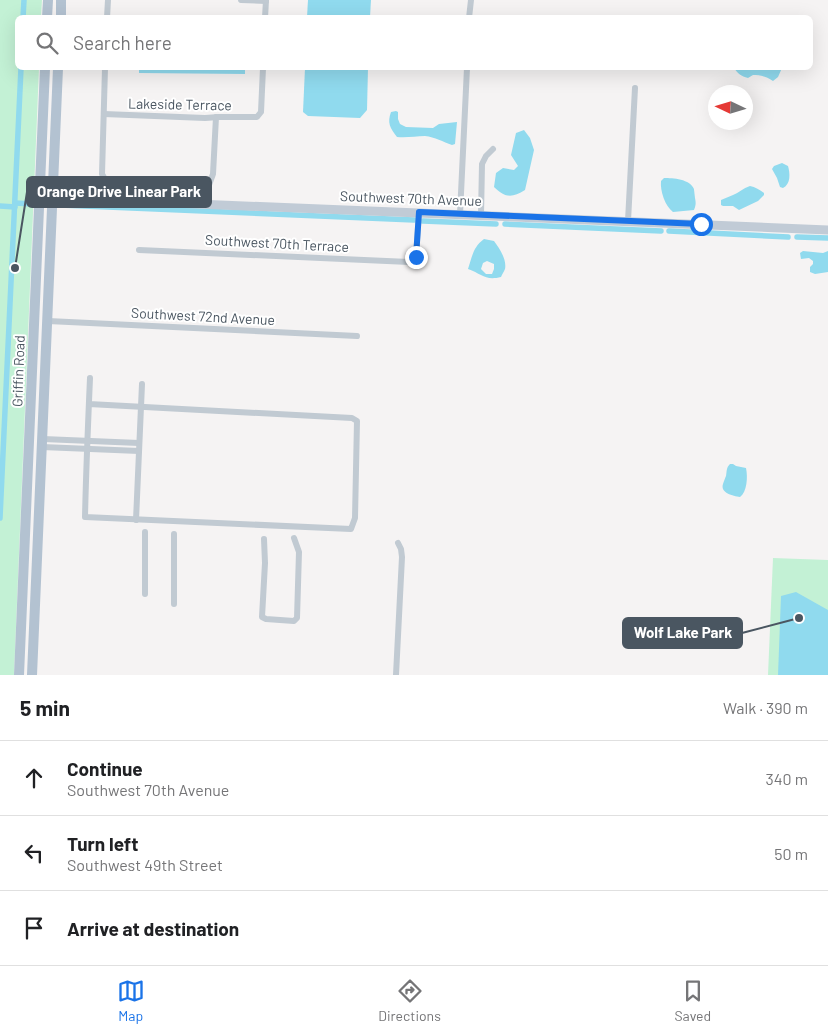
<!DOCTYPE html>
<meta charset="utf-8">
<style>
body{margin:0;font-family:Barlow,sans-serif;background:#f6f6f6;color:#202124}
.compass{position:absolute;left:708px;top:85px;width:45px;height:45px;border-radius:50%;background:#fff;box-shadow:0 5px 20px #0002;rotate:274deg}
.stop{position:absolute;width:15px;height:15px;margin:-11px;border:4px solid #1a73e8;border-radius:50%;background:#fff}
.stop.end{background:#1a73e8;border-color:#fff;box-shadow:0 1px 5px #0008}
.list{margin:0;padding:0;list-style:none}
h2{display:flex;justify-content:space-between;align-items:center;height:65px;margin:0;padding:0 20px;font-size:21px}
h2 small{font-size:16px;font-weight:400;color:#757577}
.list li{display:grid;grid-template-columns:32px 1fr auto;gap:15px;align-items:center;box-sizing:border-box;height:75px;padding:0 20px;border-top:1px solid #e0e0e0}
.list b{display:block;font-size:19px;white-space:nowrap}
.list p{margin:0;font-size:16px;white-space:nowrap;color:#757577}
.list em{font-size:16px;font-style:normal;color:#757577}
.icon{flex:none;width:28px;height:28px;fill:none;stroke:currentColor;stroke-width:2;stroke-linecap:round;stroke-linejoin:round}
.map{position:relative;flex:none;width:828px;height:675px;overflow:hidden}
.search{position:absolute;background:#fff;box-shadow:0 5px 20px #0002;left:15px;right:15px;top:15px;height:55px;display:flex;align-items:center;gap:12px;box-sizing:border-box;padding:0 18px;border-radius:8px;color:#757577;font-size:19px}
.sheet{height:290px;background:#fff}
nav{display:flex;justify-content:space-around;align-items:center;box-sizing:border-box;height:70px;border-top:1px solid #e0e0e0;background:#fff;font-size:14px;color:#757577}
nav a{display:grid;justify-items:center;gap:2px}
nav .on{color:#1a73e8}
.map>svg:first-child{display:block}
.green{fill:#c3f1d5}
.water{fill:#90daee;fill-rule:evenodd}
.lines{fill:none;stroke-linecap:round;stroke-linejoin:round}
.canal{stroke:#90daee;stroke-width:5.5}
.street{stroke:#c1cad2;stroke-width:6}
.secondary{stroke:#c1cbd6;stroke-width:9}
.primary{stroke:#b3c2d1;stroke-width:10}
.route{stroke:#1a73e8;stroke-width:6}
.labels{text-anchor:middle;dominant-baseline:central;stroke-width:4;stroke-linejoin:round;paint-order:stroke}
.street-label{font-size:14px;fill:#4a5661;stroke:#fff}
.leader{fill:none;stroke:#4a5661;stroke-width:2}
.callout-dot{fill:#4a5661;stroke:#fff;stroke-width:2}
.callout{fill:#4a5661;stroke:#4a5661;stroke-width:2}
.callout-label{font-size:15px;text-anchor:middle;font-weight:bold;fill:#fff}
</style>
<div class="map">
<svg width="828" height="675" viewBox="0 0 828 675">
<rect width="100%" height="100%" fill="#f5f3f3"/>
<g class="green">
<path d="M0,0h42l-1,17 -23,1v50h21l-25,607h-14z"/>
<path d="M773,558l55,2v115h-60z"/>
</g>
<g class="water">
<path d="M308,0h63l-1,17h-63z"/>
<path d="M139,68h106v6l-106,-1z"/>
<path d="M305,68h63l-1,42 -7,8 -52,-2 -5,-4z"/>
<path d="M734,68h48l-4,9 -5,4c-7,-5 -13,-6 -20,-6l-5,3c-7,-2 -10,-4 -14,-10z"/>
<path d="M396,111l2,1v7l2,5 6,3 27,1 6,-4 18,-2 -2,22 -3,1c-9,-3 -17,-8 -27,-9 -9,0 -18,2 -28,1 -7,-9 -10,-14 -6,-25z"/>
<path d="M524,130l6,8 4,12 -9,40c-13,8 -20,8 -31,-3l2,-14 7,-5 11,2 4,-4 -7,-11 5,-22z"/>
<path d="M782,163l6,3c2,7 3,18 -5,22l-3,-1 -3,-9 -5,-9 2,-3z"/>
<path d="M664,178c9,0 26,1 30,11 0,1 1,8 1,9 1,5 1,7 -1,12l-21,2c-8,-6 -13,-21 -12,-31z"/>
<path d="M750,186c5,1 10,4 14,7v2l-6,6 -19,9 -6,-4h-10l-2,-1v-5c4,-2 8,-3 12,-5 6,-2 10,-7 17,-9z"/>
<path d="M484,239l10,2c5,7 13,18 11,28 -1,3 -3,5 -4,8 -16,4 -19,-3 -33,-8 4,-12 5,-22 16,-30zM487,261l7,3v5l-2,5h-6l-5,-5 2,-6z"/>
<path d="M803,251l20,2 5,-2v21l-13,2 -5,-2v-5l3,-3v-3l-4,-3 -8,1 -1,-6z"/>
<path d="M730,464h3l3,2 10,2c2,9 1,24 -6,29 -7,-1 -20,-4 -17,-13 1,-3 2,-6 3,-8 1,-5 0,-8 4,-12z"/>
<path d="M796,592l32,18v65h-50l3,-79z"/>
</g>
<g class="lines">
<g class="canal">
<path d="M23,18l1,-18"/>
<path d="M15,203l18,1"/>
<path d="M60,205l354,15"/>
<path d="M0,206l15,1"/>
<path d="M423,221l73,3"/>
<path d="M505,224l156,7"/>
<path d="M669,231l119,6"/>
<path d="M797,237l31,1"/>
<path d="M0,518l21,-450"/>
</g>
<g class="street">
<path d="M241,0l25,1"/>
<path d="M107,18l1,-18"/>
<path d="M265,18l1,-18"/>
<path d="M469,18l2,-18"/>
<path d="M105,68l-3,106 4,7 6,3 89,3 8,-2 4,-11 3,-57"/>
<path d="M104,114l101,4 14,-1h38l4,-5 2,-44"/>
<path d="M460,214l7,-146"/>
<path d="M481,215l1,-51 4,-8 7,-7"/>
<path d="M628,221l7,-133"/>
<path d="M139,250l270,12 5,-1 2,-4 3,-45"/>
<path d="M48,321l309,15"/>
<path d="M89,404l263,14 5,3 -2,97 -4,11 -266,-12c1,-46 3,-93 5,-139"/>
<path d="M43,439l96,4"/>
<path d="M42,447l97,4"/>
<path d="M136,520l6,-136"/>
<path d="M145,532v62"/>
<path d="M264,539l1,24 -3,54 4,2 28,2 3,-3 2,-66 -5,-14"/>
<path d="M174,604v-70"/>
<path d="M396,675l6,-118 -1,-8 -3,-6"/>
</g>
<path class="secondary" d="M53,198l775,32"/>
<g class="primary">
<path d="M47,18l1,-18"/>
<path d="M61,18v-18"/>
<path d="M19,675l26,-607"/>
<path d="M32,675l26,-607"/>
</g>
</g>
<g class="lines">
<path class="route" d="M416,257l3,-45 282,12"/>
</g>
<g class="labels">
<g class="street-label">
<text transform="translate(180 104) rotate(1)">Lakeside Terrace</text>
<text transform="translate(411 198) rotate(2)">Southwest 70th Avenue</text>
<text transform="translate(277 243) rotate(3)">Southwest 70th Terrace</text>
<text transform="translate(203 316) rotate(3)">Southwest 72nd Avenue</text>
<text transform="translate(18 371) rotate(-88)">Griffin Road</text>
</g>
</g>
<path class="leader" d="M15 268L27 192M799 618L742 633"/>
<g class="callout-dot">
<circle cx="15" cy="268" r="5"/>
<circle cx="799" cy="618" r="5"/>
</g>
<g class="callout">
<rect x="27" y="177" width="184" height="30" rx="5"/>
<rect x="623" y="618" width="119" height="30" rx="5"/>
</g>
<g class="callout-label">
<text x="119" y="197">Orange Drive Linear Park</text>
<text x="683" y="638">Wolf Lake Park</text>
</g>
</svg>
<svg class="compass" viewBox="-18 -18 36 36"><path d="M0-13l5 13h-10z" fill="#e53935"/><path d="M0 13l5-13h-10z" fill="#757577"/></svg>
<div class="stop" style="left:701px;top:224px"></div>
<div class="stop end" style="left:416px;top:257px"></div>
<div class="search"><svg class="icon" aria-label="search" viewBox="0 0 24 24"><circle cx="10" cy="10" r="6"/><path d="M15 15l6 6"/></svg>Search here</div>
</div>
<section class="sheet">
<h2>5 min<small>Walk · 390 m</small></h2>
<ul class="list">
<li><svg class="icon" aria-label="ahead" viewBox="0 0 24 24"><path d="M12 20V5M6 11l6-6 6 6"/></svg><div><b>Continue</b><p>Southwest 70th Avenue</p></div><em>340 m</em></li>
<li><svg class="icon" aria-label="left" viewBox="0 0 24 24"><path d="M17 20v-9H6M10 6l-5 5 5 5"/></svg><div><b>Turn left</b><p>Southwest 49th Street</p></div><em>50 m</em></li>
<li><svg class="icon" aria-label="arrive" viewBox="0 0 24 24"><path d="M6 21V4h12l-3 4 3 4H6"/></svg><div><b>Arrive at destination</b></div></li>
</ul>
</section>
<nav>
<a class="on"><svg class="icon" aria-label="map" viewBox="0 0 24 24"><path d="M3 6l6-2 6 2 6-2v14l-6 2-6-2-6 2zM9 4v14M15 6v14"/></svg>Map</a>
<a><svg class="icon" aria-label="directions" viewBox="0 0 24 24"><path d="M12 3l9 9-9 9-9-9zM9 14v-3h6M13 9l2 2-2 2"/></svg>Directions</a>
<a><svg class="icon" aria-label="saved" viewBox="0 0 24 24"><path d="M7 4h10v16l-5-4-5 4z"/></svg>Saved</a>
</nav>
